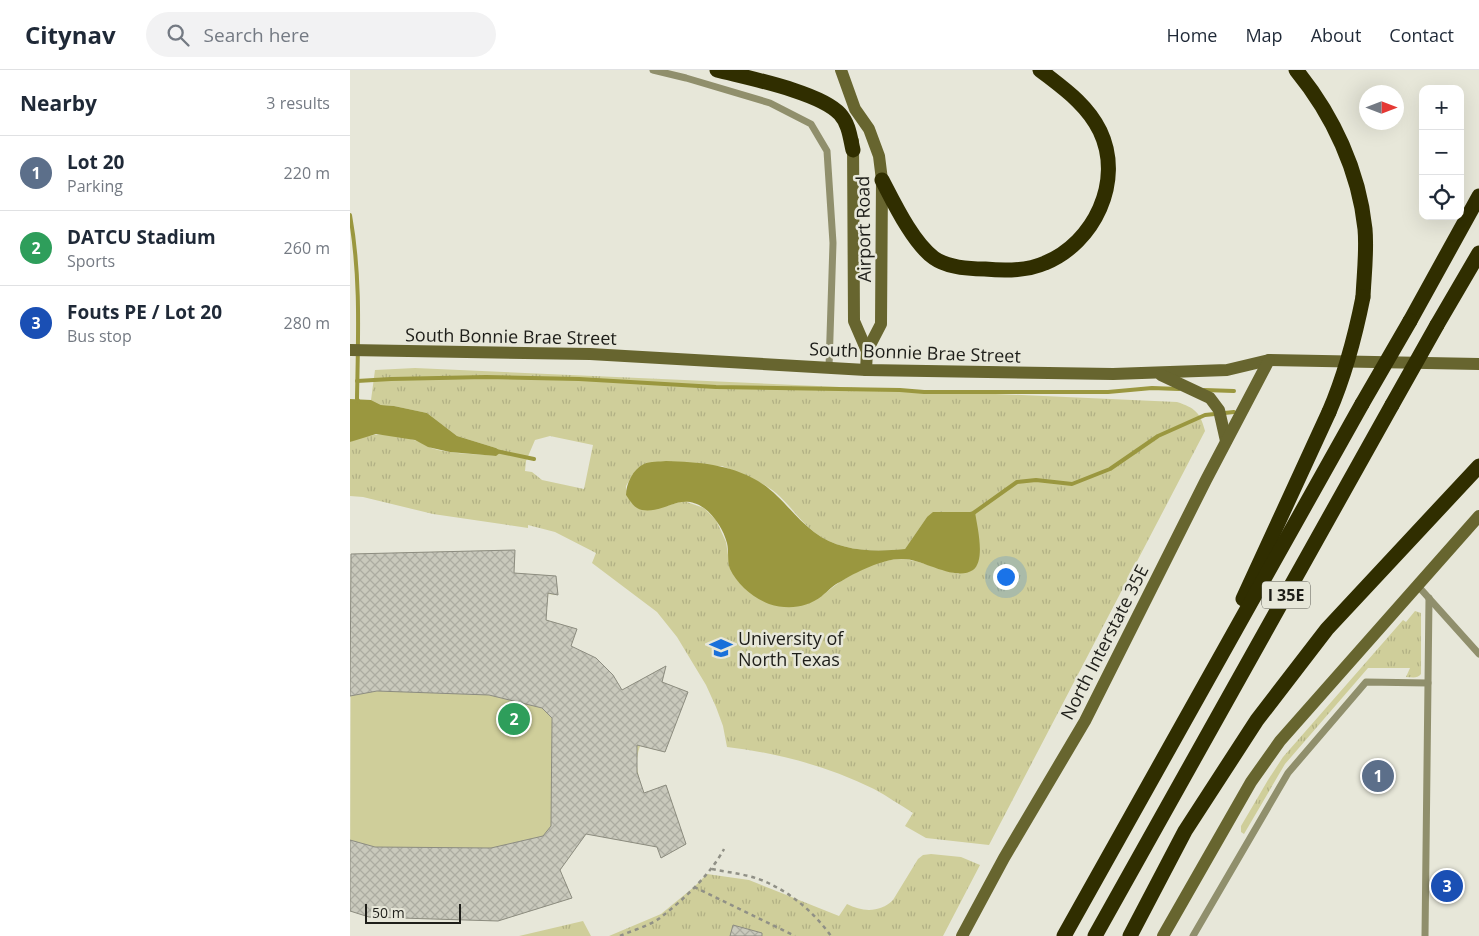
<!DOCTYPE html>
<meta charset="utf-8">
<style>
body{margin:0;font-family:"Open Sans",sans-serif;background:#f2f2f3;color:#1f2937}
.controls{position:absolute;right:15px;top:15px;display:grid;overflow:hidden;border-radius:10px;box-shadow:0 5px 20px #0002}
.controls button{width:45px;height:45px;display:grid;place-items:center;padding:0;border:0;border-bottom:1px solid #e0e1e3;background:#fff;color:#1f2937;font:25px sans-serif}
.compass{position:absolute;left:1009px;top:15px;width:45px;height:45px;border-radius:50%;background:#fff;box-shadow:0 5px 20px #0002;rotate:90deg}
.scale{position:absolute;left:15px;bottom:12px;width:96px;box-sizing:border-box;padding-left:5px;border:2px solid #1e1e19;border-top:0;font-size:14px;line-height:18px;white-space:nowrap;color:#1e1e19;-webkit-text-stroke:4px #e7e7d9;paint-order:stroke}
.you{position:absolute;left:655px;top:506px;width:18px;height:18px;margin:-12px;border:4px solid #fff;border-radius:50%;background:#1a73e8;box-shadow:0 0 0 8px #1a73e833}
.badge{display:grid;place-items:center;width:32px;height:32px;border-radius:50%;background:#0f766e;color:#fff;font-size:16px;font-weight:700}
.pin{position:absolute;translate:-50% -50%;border:2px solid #fff;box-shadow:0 1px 5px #0006}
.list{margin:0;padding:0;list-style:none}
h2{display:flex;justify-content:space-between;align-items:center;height:65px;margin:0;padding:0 20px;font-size:21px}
h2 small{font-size:16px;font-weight:400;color:#747a83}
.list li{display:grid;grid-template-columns:32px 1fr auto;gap:15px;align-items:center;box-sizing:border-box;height:75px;padding:0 20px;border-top:1px solid #e0e1e3}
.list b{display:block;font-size:19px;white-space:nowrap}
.list p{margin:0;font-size:16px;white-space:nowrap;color:#747a83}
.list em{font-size:16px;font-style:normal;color:#747a83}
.icon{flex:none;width:28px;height:28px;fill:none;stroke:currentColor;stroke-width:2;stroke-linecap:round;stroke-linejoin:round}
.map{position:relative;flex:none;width:1129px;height:866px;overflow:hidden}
header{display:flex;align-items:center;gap:30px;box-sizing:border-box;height:70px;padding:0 25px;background:#fff;border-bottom:1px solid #e0e1e3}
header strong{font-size:24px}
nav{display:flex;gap:28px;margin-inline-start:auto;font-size:18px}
.search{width:350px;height:45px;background:#f2f2f3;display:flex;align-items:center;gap:12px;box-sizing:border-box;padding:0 18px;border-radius:28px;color:#747a83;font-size:19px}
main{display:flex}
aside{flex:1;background:#fff}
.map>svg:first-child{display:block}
.grass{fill:url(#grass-tufts);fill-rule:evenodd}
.pitch{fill:#cfce9a}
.water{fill:#9a973f}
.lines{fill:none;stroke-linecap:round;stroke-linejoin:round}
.stream{stroke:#9a973f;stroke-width:4}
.building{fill:url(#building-cross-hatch);stroke:#8c8c80}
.path{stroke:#909086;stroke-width:2.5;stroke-dasharray:4 4;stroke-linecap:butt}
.lane{stroke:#908f6c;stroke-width:7}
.secondary{stroke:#67652f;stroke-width:12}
.highway{stroke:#302e00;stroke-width:15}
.highway-bridge{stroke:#302e00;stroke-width:15}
.labels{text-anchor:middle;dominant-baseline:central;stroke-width:5;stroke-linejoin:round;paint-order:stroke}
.shield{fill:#e7e7d9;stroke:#5a5a53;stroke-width:1}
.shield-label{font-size:16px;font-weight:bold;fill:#1e1e19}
.street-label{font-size:18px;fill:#1e1e19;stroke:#e7e7d9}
.poi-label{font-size:18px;fill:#1e1e19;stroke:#e7e7d9;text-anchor:start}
</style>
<header>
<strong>Citynav</strong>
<div class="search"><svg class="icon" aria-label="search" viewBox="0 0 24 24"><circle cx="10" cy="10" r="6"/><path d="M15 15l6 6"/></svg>Search here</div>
<nav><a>Home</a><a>Map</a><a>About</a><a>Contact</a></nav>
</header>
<main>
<aside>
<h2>Nearby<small>3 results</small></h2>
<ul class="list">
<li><span class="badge" style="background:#5c6f8a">1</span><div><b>Lot 20</b><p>Parking</p></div><em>220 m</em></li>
<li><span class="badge" style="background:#2e9e5b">2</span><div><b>DATCU Stadium</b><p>Sports</p></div><em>260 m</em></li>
<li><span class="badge" style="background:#1a4fb4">3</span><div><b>Fouts PE / Lot 20</b><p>Bus stop</p></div><em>280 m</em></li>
</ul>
</aside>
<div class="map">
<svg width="1129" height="866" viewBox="0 0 1129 866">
<defs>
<pattern id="grass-tufts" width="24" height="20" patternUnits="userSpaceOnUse" patternTransform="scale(1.25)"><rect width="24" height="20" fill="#cfce9a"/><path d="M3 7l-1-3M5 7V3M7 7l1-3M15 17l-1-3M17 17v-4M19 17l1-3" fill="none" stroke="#b1b084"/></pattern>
<pattern id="building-cross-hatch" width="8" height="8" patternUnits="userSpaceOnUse" patternTransform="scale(1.25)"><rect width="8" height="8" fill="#c9c9bc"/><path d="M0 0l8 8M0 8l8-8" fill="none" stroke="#acaca1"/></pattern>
</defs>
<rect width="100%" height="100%" fill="#e7e7d9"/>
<g class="grass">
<path d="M65,298l762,34c18,6 23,10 28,29l-216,414 -63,-7 -21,-12 8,-13c-13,-8 -26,-17 -39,-24 -47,-23 -96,-36 -147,-42l-4,-21 -7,-19 -10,-22 -29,-48 -20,-25 -65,-49 4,-10 -41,-21 -27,-7v3l-95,-14 -70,-17 -13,-1v-54c21,-10 42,-9 64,-2 8,2 15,8 24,10 19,4 39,4 58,6v-8l-39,-12 -30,-23 -33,-7 -13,-1 -10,-5 4,-30zM200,366l43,9 -9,44 -42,-9 -10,-8 -7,-1 1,-10 9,-21zM372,396c19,8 38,14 54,27 14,12 24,28 38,39 26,20 60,20 91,17l22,-32 32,57c-13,-3 -45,-15 -56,-15 -30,0 -59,18 -81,37l-92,-28 -4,-26 -10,-22 -12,-12 -20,-7 -25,7 -33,-13v-9l7,-12z"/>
<path d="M1065,541l6,2v61c-4,5 -9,3 -15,3l4,-9h-42l-83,96 -41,70 -3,-2v-6l27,-46 15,-23 120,-137 3,2z"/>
<path d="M581,784l30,3 19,8 -37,71h-334l52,-22 33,-27 13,-13 42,6 90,36 8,-12c15,8 33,9 46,-4l25,-41 5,-4z"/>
<path d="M233,851l8,15h-72z"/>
</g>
<path class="pitch" d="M165,480l-1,23 42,3 2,19 -10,-1 -2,26 31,9 -6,17 42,29 9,15 44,-24 -4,16 26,10 -23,60 -25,-6c-6,17 -2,30 4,47l22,-8 20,59 -25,14 -4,-11 -71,-13 -26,36 12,28 -74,23 -129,-4 -19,-6 1,-357z"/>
<g class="water">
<path d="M0,329l21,1 10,5 13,1 33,7 30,23 39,12 5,4 -5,4 -46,-4 -22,-5 -13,-7 -39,-6 -26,8z"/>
<path d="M316,391c32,1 63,3 92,20 22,13 35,35 56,51 26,20 60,20 91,17l22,-32 6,-5h42c2,14 11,48 -2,58 -18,12 -50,-11 -70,-11 -19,-1 -47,13 -63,23 -7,3 -12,9 -18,14 -16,12 -34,14 -53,8 -16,-6 -32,-20 -39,-35 -3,-8 -1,-18 -3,-26 -3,-12 -12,-27 -23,-35 -24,-17 -39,6 -62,2 -7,-1 -12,-9 -16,-15 0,-11 7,-26 18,-31 6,-3 16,-2 22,-3z"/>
</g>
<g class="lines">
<g class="stream">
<path d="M0,145c11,61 8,123 7,184l2,3"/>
<path d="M7,311l34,-2 95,-2 93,2 137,8 184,3 24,2h184l44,-4 27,1"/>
<path d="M854,320l30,1"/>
<path d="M146,381l38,8"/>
<path d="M622,444l45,-32 19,-2 36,4 38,-15 48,-33 47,-21 29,-3"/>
</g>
</g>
<g class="building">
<path d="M165,480l-1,23 42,3 2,19 -10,-2 -2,27 31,9 -6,17 25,12 17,17 9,15 44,-24 -4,16 26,10 -23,60 -28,-7v27l7,21 22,-8 20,59 -25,14 -4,-11 -71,-13 -26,36 12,28 -74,23 -129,-4 -19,-6v-71l25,7 116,1 52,-12 8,-10 1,-108 -10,-10 -53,-13 -112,-4 -27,5 1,-142z"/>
<path d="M383,855l29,8v3h-32z"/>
</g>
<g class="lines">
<g class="path">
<path d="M362,799c19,4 43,6 60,16 23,11 44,30 59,51"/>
<path d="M344,817l101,49"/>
<path d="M270,866c13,-6 29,-10 40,-18 23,-18 50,-43 64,-69"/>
</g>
<g class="lane">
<path d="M303,0l33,8 84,25 41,21 16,27 6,92 -4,124"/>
<path d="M1068,516l61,68"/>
<path d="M843,866l95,-163 78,-91 62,1"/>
<path d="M1075,866l4,-338"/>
</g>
<g class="secondary">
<path d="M491,0l14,39 14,20 10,27 3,24 -1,144 -14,27 -1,19"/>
<path d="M503,71l1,180 13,30"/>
<path d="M0,280l240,4 276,16 247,4 114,-4 42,-10 210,4"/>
<path d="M811,305l49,23 9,12 7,31"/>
<path d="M612,866l42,-78 81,-137 121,-241 63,-120"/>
<path d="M813,866l88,-154 29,-41 199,-225"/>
</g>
<g class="highway">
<path d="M367,0c31,8 103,22 123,44 9,10 10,23 13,36"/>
<path d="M946,0c37,45 63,101 69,159 2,22 -1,46 -2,68"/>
<path d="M532,110c12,23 31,63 52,78 14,10 35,11 51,11 20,2 42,2 60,-6 49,-20 79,-82 55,-132 -13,-27 -37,-43 -60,-61"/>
<path d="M1060,251l69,-125"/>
<path d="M1087,255l42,-72"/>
<path d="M893,529l86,-187"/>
<path d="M714,866l298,-532"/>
<path d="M745,866l297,-531"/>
<path d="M780,866l55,-105 72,-111 70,-91 152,-163"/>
</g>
<g class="highway-bridge">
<path d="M1012,334l48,-83"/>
<path d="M1042,335l45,-80"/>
<path d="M979,342c16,-37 26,-75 34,-115"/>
</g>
</g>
<defs>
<symbol id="university-bare" viewBox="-9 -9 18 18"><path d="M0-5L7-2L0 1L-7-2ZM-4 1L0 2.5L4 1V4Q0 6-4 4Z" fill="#1970da" stroke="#e7e7d9" stroke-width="2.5" paint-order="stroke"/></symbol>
</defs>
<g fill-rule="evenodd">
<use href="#university-bare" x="355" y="562" width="32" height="32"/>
</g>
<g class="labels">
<rect class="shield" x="912" y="511.5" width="48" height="27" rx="4"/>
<g class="shield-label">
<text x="936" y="525">I 35E</text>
</g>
<g class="street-label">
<text transform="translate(513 159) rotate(-91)">Airport Road</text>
<text transform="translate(161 266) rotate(1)">South Bonnie Brae Street</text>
<text transform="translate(565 282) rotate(2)">South Bonnie Brae Street</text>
<text transform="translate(754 572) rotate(-63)">North Interstate 35E</text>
</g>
<g class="poi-label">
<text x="388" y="568">University of<tspan x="388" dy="21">North Texas</tspan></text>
</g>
</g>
</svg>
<div class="controls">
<button>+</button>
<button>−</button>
<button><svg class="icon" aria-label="locate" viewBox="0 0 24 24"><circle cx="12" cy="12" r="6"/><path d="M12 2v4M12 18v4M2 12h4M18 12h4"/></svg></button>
</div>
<svg class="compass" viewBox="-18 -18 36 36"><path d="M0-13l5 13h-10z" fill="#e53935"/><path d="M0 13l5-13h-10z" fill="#747a83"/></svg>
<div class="scale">50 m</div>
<div class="you"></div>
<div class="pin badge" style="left:1028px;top:706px;background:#5c6f8a">1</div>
<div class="pin badge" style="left:164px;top:649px;background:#2e9e5b">2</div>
<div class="pin badge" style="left:1097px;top:816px;background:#1a4fb4">3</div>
</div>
</main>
